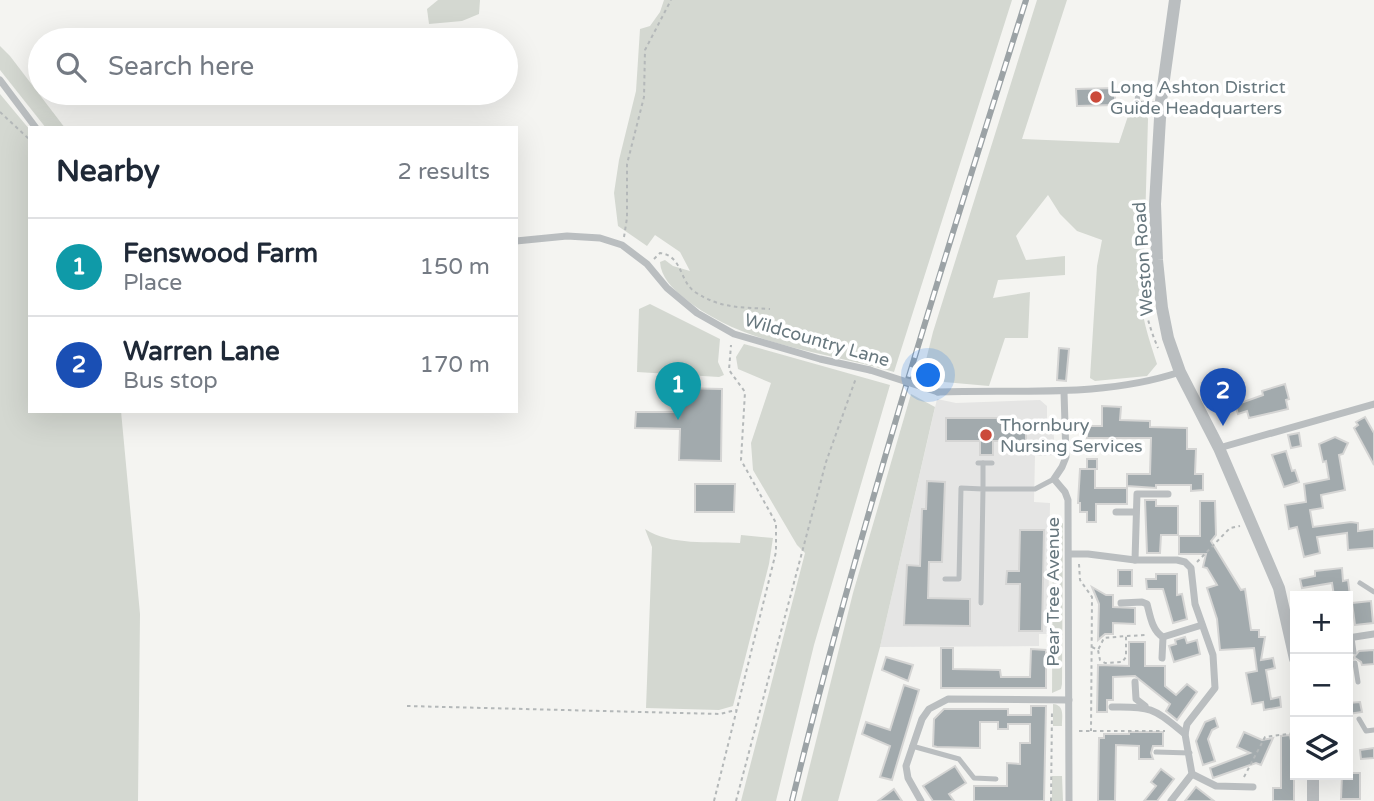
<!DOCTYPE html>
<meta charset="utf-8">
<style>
body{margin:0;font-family:"Varela Round",sans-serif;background:#f6f6f7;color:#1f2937}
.controls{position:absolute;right:21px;bottom:21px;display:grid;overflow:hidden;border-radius:0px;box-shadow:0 7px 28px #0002}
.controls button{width:63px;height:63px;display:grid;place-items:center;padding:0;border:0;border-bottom:2px solid #e0e1e3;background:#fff;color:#1f2937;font:35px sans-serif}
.you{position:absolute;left:929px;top:376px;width:24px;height:24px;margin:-18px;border:5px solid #fff;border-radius:50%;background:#1a73e8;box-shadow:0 0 0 10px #1a73e833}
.badge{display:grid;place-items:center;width:46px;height:46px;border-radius:50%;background:#7c3aed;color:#fff;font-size:23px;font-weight:700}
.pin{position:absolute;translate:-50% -58px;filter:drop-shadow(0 2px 4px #0008)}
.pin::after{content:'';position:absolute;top:37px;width:24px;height:21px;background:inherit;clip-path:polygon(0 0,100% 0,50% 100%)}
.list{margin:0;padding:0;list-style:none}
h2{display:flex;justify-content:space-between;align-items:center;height:91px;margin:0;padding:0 28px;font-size:30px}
h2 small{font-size:23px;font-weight:400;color:#747a83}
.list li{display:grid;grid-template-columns:46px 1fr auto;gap:21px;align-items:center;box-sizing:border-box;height:98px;padding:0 28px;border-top:2px solid #e0e1e3}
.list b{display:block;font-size:26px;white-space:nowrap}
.list p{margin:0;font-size:23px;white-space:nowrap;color:#747a83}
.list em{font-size:23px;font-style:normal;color:#747a83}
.icon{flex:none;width:38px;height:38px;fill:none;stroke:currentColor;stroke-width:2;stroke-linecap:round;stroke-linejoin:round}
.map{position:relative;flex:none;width:1374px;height:801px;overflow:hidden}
.search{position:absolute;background:#fff;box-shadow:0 7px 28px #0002;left:28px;top:28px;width:490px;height:77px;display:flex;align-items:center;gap:18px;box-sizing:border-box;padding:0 24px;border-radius:38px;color:#747a83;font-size:26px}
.panel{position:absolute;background:#fff;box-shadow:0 7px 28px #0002;left:28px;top:126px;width:490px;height:287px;border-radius:0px}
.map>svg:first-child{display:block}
.built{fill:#e5e5e4}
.green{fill:#d4d8d1}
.building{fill:#a2aaad;stroke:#d5d5d4;stroke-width:2}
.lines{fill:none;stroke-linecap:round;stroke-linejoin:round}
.path{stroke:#b4b8b9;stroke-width:2;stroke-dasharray:3.5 3.5;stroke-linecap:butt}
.service{stroke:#babec0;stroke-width:5}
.minor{stroke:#babec0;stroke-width:7}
.tertiary{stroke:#babec0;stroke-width:12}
.rail-casing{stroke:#9ca3a6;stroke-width:6}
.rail{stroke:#fff;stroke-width:3.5;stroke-dasharray:10;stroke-linecap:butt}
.minor-bridge{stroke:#babec0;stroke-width:7}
.poi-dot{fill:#cb4a3a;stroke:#fff;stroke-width:2.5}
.labels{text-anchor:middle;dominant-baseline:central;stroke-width:7;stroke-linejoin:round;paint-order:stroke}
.poi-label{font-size:18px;fill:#67777e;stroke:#fff;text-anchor:start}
.street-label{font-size:18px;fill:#67777e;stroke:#fff}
</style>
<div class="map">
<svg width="1374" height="801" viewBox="0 0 1374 801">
<rect width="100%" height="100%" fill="#f4f4f1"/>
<path class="built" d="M937,399l19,4 84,-3 7,6v17h6l2,32 -20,1 -1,46 16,1 -2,131h-9v12l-159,1z"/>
<g class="green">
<path d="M438,0h42l-1,14 -17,7 -33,3 -2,-15z"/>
<path d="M664,0h348l-118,372c-71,-21 -152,-26 -211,-75 -11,-9 -22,-20 -23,-35l5,-2 8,6 17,5 -10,-19 -25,-17 -8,11 -29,-20 -4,-33 5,-33 17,-69 4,-62 10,-3 10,-14z"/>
<path d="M1037,0h30l-45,139 97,4 12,-36 14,3 3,9 -4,141c-10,36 2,70 13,104l-10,12 -52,5 -5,-3 7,-112 5,-26 -25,-9 -17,-17 -12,-19 -32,41 10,24 39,-4v19l-67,5 -5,18 37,-6 -2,46h-23l-16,48 -45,-4 -22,-6 11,-44z"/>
<path d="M0,46l10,10 55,72h-19l-46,-58z"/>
<path d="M0,94l30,36v281h91l19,203 -2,187h-138z"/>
<path d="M650,304l70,35 -2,23 6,13 -5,2 -82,-5 2,-63z"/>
<path d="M744,344l146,41 -76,260 -38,156h-35l64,-248 -8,-8 -44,-75 -2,-27 20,-60 -33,-14 -2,-12z"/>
<path d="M911,394l24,13 -55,240 -42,154h-37l52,-208z"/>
<path d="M1063,523l-1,161 -1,5 -9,4 1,-169z"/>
<path d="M645,529c26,17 64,12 95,14l1,-8 32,3 -4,26 -36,142 -14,4 -73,-2 6,-161z"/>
<path d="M1053,704c12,1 9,13 9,22h-9z"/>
<path d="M1052,776h10l1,25h-11z"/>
</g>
<g class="building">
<path d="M1115,88v17l-38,1 -1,-17z"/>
<path d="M1059,348l10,1 -3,32 -9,-1z"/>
<path d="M1285,384l4,15 -3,1 2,9 -39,9 -2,-7 -9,3 -3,-9 28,-10 -1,-4z"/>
<path d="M679,388l43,1 -1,72 -42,-1 1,-31 -45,-1 1,-16h43z"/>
<path d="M1102,406l19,1 -1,13 30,1v6l37,1v21h9l-1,25h8v16l-12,1v-6h-35v3l-29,-2v-12h23l1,-36h-64v-12h15z"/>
<path d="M1365,417l9,16v32l-20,-37 4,-3 -2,-3z"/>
<path d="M946,418h66l6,8 8,2v13h-33v14h-13v-14h-34z"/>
<path d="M1299,433l2,13 -10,2 -3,-13z"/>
<path d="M1335,437l13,6 -5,11 -4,1 6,35 -24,5 2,13 -13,2 3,17 38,-5 7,1v8l16,-2v19l-26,2 -1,-17 -30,4 3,16 -16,4 -7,-30 -8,2 -4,-24 21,-3 -2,-18 25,-5 -3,-18 -3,1 -4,-18z"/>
<path d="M1286,451l6,20 3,-1 4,12 -15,5 -12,-32z"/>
<rect x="1087" y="459" width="10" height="10"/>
<path d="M1080,469h15v19h32v16h-31v18h-9v-10h-7v-9h-2z"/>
<path d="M927,481l18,1 -3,80h-13l-1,36 42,1v27l-66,-1 3,-60 13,1 2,-57h4z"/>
<path d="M695,484h40l-1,28h-39z"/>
<path d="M1145,500h11v6h22v29h-17l-1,18h-13z"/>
<path d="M1200,501h15l1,34 -5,6 30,49 4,-1 6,41h8v7h6l-4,23 12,-2 2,10 -9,2 5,29 9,-2 1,10 -17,3 -1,-8 -11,2 -6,-31 11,-2 -3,-23 -34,2 -3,-31 -10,-31 10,-3 -10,-17 -4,-1 3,-13h-27v-18h21z"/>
<path d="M1020,530h24l-2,101h-23l1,-47h-14l1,-13h12z"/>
<path d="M1342,568l1,13 5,-1 2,16h-16l-2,-13 -30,5 -2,-9 15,-3v-5z"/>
<rect x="1118" y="570" width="14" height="16"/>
<path d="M1156,574h21v21l5,-1 5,25 -14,4 -10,-34h-16l-1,-10h10z"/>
<path d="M1092,587l14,8h7v12l22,1v16l-22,-1v11h-8l-7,6 1,-36z"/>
<path d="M1371,601l2,22 -18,2 -3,-22z"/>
<path d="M1185,637l2,6 10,-3 3,14 -26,8 -5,-16 7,-2 -1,-4z"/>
<path d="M1129,642h16v24h20v20l11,9 11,-11 10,8 -20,28 -11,-9 4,-7 -35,-28 -22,1v23h-6v12h-10l1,-47 31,1z"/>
<path d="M941,648h12v21l47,1 1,7h29l1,-28 15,1v38h-105z"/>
<path d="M1374,650v14l-12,1 -1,-3 -6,-4 -7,6v-11l6,4 5,-6z"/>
<path d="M886,657l27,8 -5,16 -26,-11z"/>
<path d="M904,685l15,5 -27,90 -12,-3 10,-31 -28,-12 4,-12 24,8z"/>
<path d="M1360,702l2,10 -14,2v-11z"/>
<path d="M1031,706h15l-2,95h-70v-15h33v-23l13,1v-21h10v-19h-22v5h-10v-7h-18v26l-43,-1 -4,-1 1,-27 10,-10h64v6h23z"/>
<path d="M1215,718l3,9 -6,3 -4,9 7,22 -12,4 -7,-24 9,-19z"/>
<path d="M1129,732h34v14h-10l-2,7 2,6h-14v-13l-23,-1 -1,56h-17l1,-63h5v-4h25z"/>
<path d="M1244,732l18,8 11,-2 -12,27 -5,-2 -43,15 -3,-10 40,-15 -13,-6z"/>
<path d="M1290,735l4,22v44h-21v-13h8v-52z"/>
<path d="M1374,748v10l-13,1 -1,-9z"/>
<path d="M955,766l11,17 -17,11 5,7h-21l-10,-15z"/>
<path d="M1161,769l13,10 -17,22h-13l12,-15 -5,-4z"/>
<path d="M1348,773h12v26h-19l1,-24z"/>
<path d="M1196,787l18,14h-29z"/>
<path d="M894,789l8,12h-24z"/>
</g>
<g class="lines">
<g class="path">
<path d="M0,112l30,28"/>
<path d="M624,237l3,-19v-54l17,-67 1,-47 26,-50"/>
<path d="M654,259l6,-6c23,3 19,28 35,39 26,17 46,15 75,17"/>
<path d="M1146,272c-7,23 3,55 12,76"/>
<path d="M1197,562l33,-34 10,-2"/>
<path d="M1079,564l1,16 12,17 -1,134"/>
<path d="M1127,636l19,-1"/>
<path d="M1092,647l6,3 2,10 5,3 17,-1 4,-5v-21l-22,2 -6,12"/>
<path d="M407,706l313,8 16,-4"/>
<path d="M1079,731h86"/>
<path d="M1244,777l21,-40 30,-4"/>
<path d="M714,801l62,-249v-29l-35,-63 4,-68 -16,-22 2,-25"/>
<path d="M736,801l90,-339 30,-84"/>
<path d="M1051,801l1,-90"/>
</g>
<g class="service">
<path d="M1122,90l16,1 -1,12 24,1"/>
<path d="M978,463h14"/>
<path d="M983,463v26h52l19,-10"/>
<path d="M945,579h14l2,-91 22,1 -2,114"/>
<path d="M1360,583l14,9"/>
<path d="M1352,638l2,14"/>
<path d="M1355,663l3,19"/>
<path d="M1359,719l7,12 8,-1"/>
<path d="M912,746l47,13 15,19 22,1"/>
<path d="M1156,752l34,1"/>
</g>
<g class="minor">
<path d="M0,80l36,48"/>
<path d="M516,241l51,-5 33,2 22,7 25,19 20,24 30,25 37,21 86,25 50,11"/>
<path d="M938,392c81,-3 164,6 242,-20"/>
<path d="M1064,392l2,65 -4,10 -8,12 11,13 3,8 1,301"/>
<path d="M1219,448l155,-44"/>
<path d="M1116,512h19"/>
<path d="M1069,554h19l47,6h42l8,2 6,6 4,36 18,51 2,33 -28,36 -2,10 7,40 -21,27"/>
<path d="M1135,560l2,-66h31"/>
<path d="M1121,603l21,-1 5,2c3,11 5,27 16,33l39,-12"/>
<path d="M1348,638l26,-4"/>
<path d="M1162,658l1,-21"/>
<path d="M1135,682l1,17 9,7"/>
<path d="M1112,707c41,-1 42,2 73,27"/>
<path d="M1192,774l24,12 37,1"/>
<path d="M921,801l-13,-23 -2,-12 16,-47 7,-10 19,-10 121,1"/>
</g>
<g class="tertiary">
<path d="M1175,0l-14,101 -6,103 2,56 5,48 6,30 12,34 39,76 60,140 16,71"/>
<path d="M1313,801v-26"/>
</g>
<defs>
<path id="rail" d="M792,801c66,-270 150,-536 234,-801"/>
</defs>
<use href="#rail" class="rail-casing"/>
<use href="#rail" class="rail"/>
<path class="minor-bridge" d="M870,370l68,22"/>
</g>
<g class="poi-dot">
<circle cx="1096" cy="97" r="7"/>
<circle cx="986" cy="435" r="7"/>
</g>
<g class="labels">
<g class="poi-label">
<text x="1110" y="87">Long Ashton District<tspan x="1110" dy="21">Guide Headquarters</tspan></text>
<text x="1000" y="425">Thornbury<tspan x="1000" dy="21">Nursing Services</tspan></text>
</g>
<g class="street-label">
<text transform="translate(1143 259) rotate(-94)">Weston Road</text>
<text transform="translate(817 340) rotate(16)">Wildcountry Lane</text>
<text transform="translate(1053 592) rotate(-90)">Pear Tree Avenue</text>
</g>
</g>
</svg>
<div class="controls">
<button>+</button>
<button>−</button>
<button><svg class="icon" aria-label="layers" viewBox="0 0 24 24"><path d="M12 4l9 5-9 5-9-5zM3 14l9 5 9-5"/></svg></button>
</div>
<div class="you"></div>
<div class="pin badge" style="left:678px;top:420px;background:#0f9aa8">1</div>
<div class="pin badge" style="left:1223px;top:426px;background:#1a4fb4">2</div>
<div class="search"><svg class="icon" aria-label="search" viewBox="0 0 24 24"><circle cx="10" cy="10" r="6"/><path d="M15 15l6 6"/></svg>Search here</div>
<section class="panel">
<h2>Nearby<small>2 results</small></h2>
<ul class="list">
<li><span class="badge" style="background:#0f9aa8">1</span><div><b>Fenswood Farm</b><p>Place</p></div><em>150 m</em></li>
<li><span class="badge" style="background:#1a4fb4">2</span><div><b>Warren Lane</b><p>Bus stop</p></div><em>170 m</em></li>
</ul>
</section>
</div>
